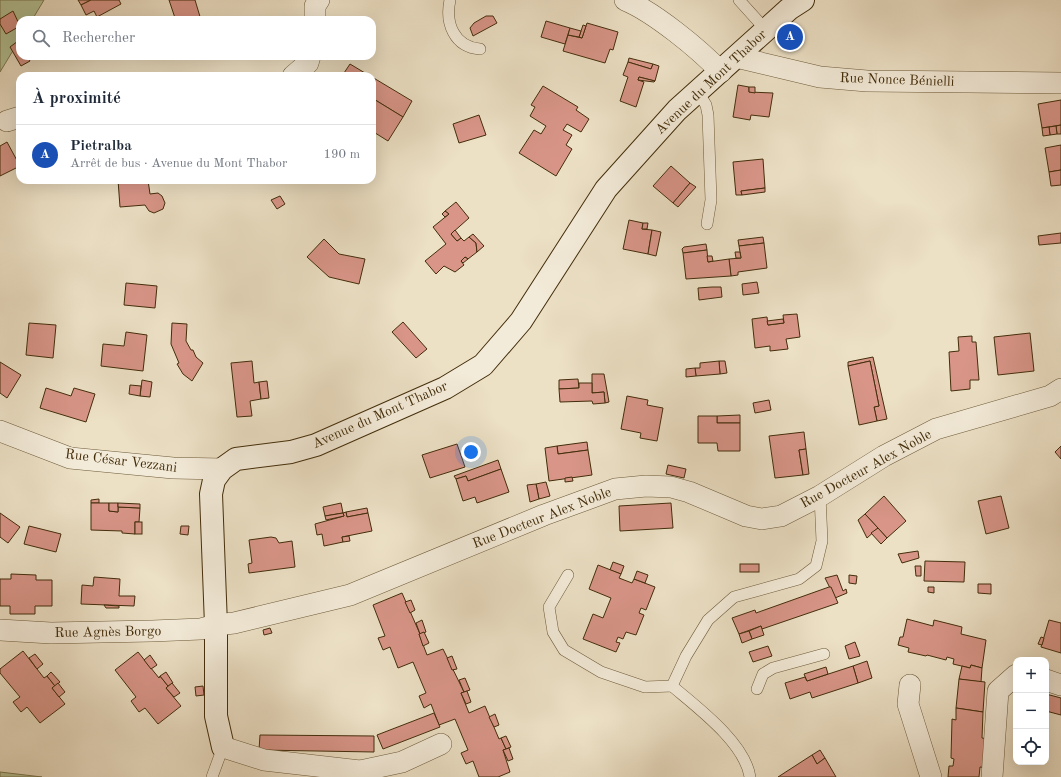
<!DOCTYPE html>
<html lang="fr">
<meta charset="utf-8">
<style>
body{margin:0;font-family:"Old Standard TT",serif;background:#f2f2f3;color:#1f2937}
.controls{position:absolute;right:12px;bottom:12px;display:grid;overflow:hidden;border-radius:8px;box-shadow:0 4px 16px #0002}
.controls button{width:36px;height:36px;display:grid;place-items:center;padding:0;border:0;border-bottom:1px solid #e0e1e3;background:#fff;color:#1f2937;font:20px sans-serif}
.you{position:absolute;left:471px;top:452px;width:14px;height:14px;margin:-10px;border:3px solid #fff;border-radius:50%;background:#1a73e8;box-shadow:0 0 0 6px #1a73e833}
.badge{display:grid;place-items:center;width:26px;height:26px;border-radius:50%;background:#0b8043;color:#fff;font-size:13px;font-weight:700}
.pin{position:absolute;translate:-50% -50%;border:2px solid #fff;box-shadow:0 1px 4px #0006}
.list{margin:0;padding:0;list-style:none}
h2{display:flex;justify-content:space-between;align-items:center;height:52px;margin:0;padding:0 16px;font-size:17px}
h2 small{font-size:13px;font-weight:400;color:#747a83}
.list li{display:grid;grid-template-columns:26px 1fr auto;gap:12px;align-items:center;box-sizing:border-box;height:60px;padding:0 16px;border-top:1px solid #e0e1e3}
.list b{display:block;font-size:15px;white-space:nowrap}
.list p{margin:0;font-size:13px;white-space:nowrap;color:#747a83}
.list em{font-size:13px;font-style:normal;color:#747a83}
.icon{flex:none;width:22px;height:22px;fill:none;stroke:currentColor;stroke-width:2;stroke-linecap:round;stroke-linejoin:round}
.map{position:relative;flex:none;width:1061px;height:777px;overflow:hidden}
.search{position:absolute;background:#fff;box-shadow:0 4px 16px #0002;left:16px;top:16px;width:360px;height:44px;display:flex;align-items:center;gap:10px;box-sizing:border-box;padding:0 14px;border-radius:12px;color:#747a83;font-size:15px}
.panel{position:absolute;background:#fff;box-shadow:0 4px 16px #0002;left:16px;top:72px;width:360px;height:112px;border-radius:12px}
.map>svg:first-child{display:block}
.green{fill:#b4c397;stroke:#7c7850}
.building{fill:#d89588;stroke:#432d0a}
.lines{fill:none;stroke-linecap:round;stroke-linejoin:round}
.lane-casing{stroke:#6d5a39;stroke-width:12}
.street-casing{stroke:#6d5a39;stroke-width:22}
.secondary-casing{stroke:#432d0a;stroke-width:24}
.lane{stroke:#f3ebd9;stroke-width:11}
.street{stroke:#f3ebd9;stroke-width:21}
.secondary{stroke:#f3ebd9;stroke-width:22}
.labels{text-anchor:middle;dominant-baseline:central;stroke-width:3;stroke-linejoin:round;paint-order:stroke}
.street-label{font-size:14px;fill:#432d0a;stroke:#f3ebd9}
</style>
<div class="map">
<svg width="1061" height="777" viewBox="0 0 1061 777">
<rect width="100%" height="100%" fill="#ece0c5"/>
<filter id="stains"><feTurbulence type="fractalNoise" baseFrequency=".005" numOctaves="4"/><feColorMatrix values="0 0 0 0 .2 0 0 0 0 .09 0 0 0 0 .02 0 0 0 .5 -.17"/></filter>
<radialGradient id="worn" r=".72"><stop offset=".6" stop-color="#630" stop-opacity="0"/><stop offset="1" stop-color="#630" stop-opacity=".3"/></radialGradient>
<g class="green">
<path d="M0,0h44l-12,20h-12v19l-20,33z"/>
<path d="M0,772l42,5h-42z"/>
</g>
<g class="building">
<path d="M78,0h13l-10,5z"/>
<path d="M91,0h28l2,4 -24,13 -3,-6 -8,4 -5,-10z"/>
<path d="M169,0h26l6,20h-22l-1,-3 -3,1z"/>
<path d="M13,11l7,15 -14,8 -6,-10v-5z"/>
<path d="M486,16h7l4,7 -24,13 -3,-8 4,-5z"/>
<path d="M546,21l24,7 -5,16 -24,-7z"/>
<path d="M587,23l31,9 -5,18 -3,-1 -5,14 -42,-12 5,-16 14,3z"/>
<path d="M583,25l3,1 -4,12 -3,-1z"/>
<path d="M570,28l11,3 -2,6 -11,-2z"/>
<path d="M18,41l2,15h7l3,5 -9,5 -11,-19z"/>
<path d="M629,58l24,6 -2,5 -23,-7z"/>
<path d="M628,62l23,7 2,-5 6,2 -4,15 -16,-4 -1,3 6,2 -8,25 -16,-6 8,-24 -5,-2z"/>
<path d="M350,64l20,12h-28z"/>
<path d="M372,77l40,24 -9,16 -31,-19z"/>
<path d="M639,77l16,4 -1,1 -16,-2z"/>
<path d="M738,85l11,2v5l24,1 -4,24 -18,-2 -1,5 -17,-3z"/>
<path d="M543,86l35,21 -2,3 13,9 -8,13 -14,-8 -4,6 9,5 -6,10 6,4 -16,27 -37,-23 15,-23 7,4 5,-8 -16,-10 5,-9 -4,-2z"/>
<path d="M749,87h6v6l-6,-1z"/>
<path d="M372,98l31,19 -15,24 -16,-10z"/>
<path d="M1061,100v25l-19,3 -4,-24z"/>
<path d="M479,115l7,20 -27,8 -6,-19z"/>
<path d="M1061,125v9h-4l-1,-8z"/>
<path d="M1056,126l1,8 -7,1 -1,-8z"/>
<path d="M1049,127l1,8 -7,1 -1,-8z"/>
<path d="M7,142l13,24 -20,10v-30z"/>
<path d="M1061,145v25l-12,2 -4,-24z"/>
<path d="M763,159l2,29 -24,3 1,4h-6l-3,-33z"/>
<path d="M671,166l19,17 -17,20 -20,-17z"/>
<path d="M1061,170v15l-10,1 -2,-14z"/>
<path d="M118,180h30l2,14 8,-1 4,3 3,7 -2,6 -9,4 -5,-2 -4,-6 -25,2z"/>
<path d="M690,183l6,4 -18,20 -5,-4z"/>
<path d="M765,188v4l-23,3 -1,-4z"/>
<path d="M280,196l5,8 -8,5 -6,-9z"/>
<path d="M456,202l13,16 -18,16 6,7 4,-3 3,3 5,-4 7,6 1,9 -9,7 -3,-2 -4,4 3,4 -9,7 -11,-6 -8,8 -11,-13 21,-17 -13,-17 16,-13 -4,-3z"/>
<path d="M445,211l4,3 -4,3 -3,-3z"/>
<path d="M629,220l14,3 -1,6 10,1 -4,24 -25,-5z"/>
<path d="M643,223h5l-1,6h-5z"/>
<path d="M455,230l6,8 -4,3 -6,-7z"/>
<path d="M652,230l9,2 -5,24 -8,-2z"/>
<path d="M1061,233v10l-22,2 -1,-9z"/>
<path d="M473,234l11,12 -7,6 -1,-9 -7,-6z"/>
<path d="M763,237l1,6 -25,3 -1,-6z"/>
<path d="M324,239l15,15 26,5 -6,25 -30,-7 -22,-20z"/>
<path d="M764,243l3,25 -29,4v3l-7,1 -2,-17 12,-1 -2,-12z"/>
<path d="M706,244l1,6 -24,3 -1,-4 2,-2z"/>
<path d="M707,250l1,12 21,-3 2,17 -45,3 -3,-26z"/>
<path d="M735,252h5l1,6h-5z"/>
<path d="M707,256h5l1,5 -5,1z"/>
<path d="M465,257l3,2 -5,4 -2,-2z"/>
<path d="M757,282l2,11 -16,2 -1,-11z"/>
<path d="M126,283l31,3 -2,22 -31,-3z"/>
<path d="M712,287h9l1,10 -23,3 -1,-12z"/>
<path d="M797,314l3,23 -14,2 2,10 -18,2v-5l-15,2 -3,-29 15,-2 1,8 16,-2 -1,-8z"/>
<path d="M783,319l1,4 -16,2 -1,-4z"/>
<path d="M403,322l24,27 -11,9 -24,-26z"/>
<path d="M29,323l27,2 -3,33 -27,-3z"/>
<path d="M172,323l15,1 -1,17 5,9h2l3,7 7,6 -11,18 -9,-7 -6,-10 2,-1 -8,-19z"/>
<path d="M126,332l21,3 -4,36 -42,-5 2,-22 21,2z"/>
<path d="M1030,333l4,38 -36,4 -4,-38z"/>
<path d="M972,336v6h4l3,38h-9v9l-19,2 -2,-39 10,-1 -1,-14z"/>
<path d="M873,357l14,62 -10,2 -3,-14 5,-1 -9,-45 -22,5v-4z"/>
<path d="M252,361l2,22 5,-1 2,17 -11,2 2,15 -15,1 -6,-54z"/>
<path d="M719,361h6l2,12 -7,1z"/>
<path d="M719,361l1,13 -24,2 -1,-8h5v-5z"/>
<path d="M870,361l9,45 -5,1 3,14 -18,4 -11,-59z"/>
<path d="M0,362l21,13 -14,23 -7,-5z"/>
<path d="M695,368l1,8 -10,1v-8z"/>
<path d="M592,374h12l5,28 -4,1 -1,-11 -12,1z"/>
<path d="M578,379l1,9 -20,1v-9z"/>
<path d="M142,380l10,2 -2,15 -10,-1z"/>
<path d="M267,381l2,17 -8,1 -2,-17z"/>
<path d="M579,383h13v10l12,-1 1,11 -12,1 -1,-3 -32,1 -1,-13 20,-1z"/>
<path d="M130,385l11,1 -1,10 -11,-2z"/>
<path d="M46,388l25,8 3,-8 21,6 -9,28 -46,-14z"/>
<path d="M627,396l21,4 -1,5 16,3 -6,33 -17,-3 1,-5 -20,-4z"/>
<path d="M769,400l2,10 -16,3 -2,-10z"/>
<path d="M740,415v8h-23v-7z"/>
<path d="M698,416h19v7h23v28h-22l-1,-8h-19z"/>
<path d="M804,432l2,17 -7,1 4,25 -28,3 -6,-42z"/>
<path d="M587,442l1,8 -30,4 -1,-8z"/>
<path d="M457,444l8,23 -35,11 -8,-23z"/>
<path d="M557,446l1,8 30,-4 4,25 -43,6 -4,-33z"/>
<path d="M1061,446v13l-6,-7z"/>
<path d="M806,449l3,25 -6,1 -4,-25z"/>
<path d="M498,460l3,9 -33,12 -2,-5 -10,3 -2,-3z"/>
<path d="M668,465l18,4 -2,9 -18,-4z"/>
<path d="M501,469l8,23 -32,11 -2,-6 -12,4 -7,-22 10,-3 2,5z"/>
<path d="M572,477l1,4 -8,1v-4z"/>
<path d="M546,482l4,14 -11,3 -3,-15z"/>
<path d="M536,484l3,15 -9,3 -3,-17z"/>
<path d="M884,496l22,25 -19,17 -22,-24z"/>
<path d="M1001,496l8,32 -23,6 -8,-33z"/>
<path d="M99,499v4h-8v-3z"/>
<path d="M91,503h18v8l9,1v-5l22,1 -1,14h-4v12l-13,-1v-2l-31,-1z"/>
<path d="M109,503h9v9l-9,-1z"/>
<path d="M118,503l22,1v4l-22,-1z"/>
<path d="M341,503l2,10 -18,3 -2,-9z"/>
<path d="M671,503l2,25 -53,3 -1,-25z"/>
<path d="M367,508l1,5 -21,4 -1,-5z"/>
<path d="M346,512l1,5 21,-4 4,18 -30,6 1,5 -19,4 -2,-12 -5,1 -2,-11 29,-8 -1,-3z"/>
<path d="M0,513l20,14 -12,16 -8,-6z"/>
<path d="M343,513l1,3 -18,4 -1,-4z"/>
<path d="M865,514l13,14 -11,10 -9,-18z"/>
<rect x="135" y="522" width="7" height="12"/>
<path d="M29,526l32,8 -5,18 -32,-8z"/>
<path d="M181,526h8l-1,9 -8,-1z"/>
<path d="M878,528l9,10 -6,6 -10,-11z"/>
<path d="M349,536l1,5 -7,1 -1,-5z"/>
<path d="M271,537l5,1 3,5 13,-2 3,26 -46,6 -1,-9 4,-1 -3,-23z"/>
<path d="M918,551l1,7 -17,5 -4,-9z"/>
<path d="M925,561l40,1 -1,20 -40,-1z"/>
<path d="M613,562l11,4 -3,8 -11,-4z"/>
<rect x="740" y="564" width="19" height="8"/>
<path d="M598,565l23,9 -2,4 13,5 2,-4 21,8 -9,23 -5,-2 -2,5 5,2 -8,20 -10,-3 -3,7 -5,-2 -2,5 4,1 -4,9 -33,-13 10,-25 10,4 8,-20 -22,-9z"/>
<path d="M915,566h6v10h-5z"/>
<path d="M637,571l11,4 -3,8 -11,-4z"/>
<path d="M11,574l25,1v5h16v26h-17v8h-25v-8h-10v-27h11z"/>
<path d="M837,575l6,16 3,-2 1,4 -12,5 -10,-20z"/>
<path d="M849,575l8,1 -1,8 -7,-1z"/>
<path d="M94,577l26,2 -1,17h16l-1,10 -53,-2 1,-19 11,1z"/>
<path d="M978,584h13v10l-13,-1z"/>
<path d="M829,587h2l7,16 -76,26 -1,-3 -22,8 -7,-16 23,-8 1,3z"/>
<path d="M928,587h6v6l-6,-1z"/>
<path d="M402,593l18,41h-1l8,21 16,-6 21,43 -3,1 8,20 16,-7 14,33 2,-1 5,11 -3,1 7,22 -12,5h-19l-6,-16 -7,3 -5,-11 7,-3 -13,-31 -16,6 -8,-21 -7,4 -5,-12 7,-3 -13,-31 -15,6 -8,-21 -7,3 -5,-12 7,-2 -12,-31z"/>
<path d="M411,600l4,10 -5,3 -5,-11z"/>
<path d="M104,605l15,1v2h-13z"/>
<path d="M907,619l26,7 1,-6 28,7 -1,7 25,6 -4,28 -11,-3 -1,3 -17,-4 1,-5 -7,-2 -1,3 -19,-5 -1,1 -18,-4 1,-4 -11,-3 2,-8h3z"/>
<path d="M422,620l4,12 -6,2 -4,-11z"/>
<path d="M1049,620l12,3v30l-20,-6z"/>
<path d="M761,626l3,9 -12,4 -3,-8z"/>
<path d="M270,628l2,5 -8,2 -1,-5z"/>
<path d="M749,631l3,8 -10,4 -3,-9z"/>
<path d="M424,632l5,11 -6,3 -4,-12z"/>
<path d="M1041,637l3,1 -2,7 -4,-1z"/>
<path d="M855,642l5,14 -11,3 -4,-13z"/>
<path d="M768,646l4,10 -19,6 -4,-10z"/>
<path d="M23,651l21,27 3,-2 8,10 -3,2 13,16 -25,19 -13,-16 -6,5 -8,-10 7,-5 -20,-24v-4z"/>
<path d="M138,652l21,26 1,-2 8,10 -2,2 15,18 -23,18 -13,-16 -6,4 -8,-11 5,-4 -21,-27z"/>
<path d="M35,654l8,10 -6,5 -8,-11z"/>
<path d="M150,655l7,10 -6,4 -7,-9z"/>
<path d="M452,656l5,13 -5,1 -5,-12z"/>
<path d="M867,661l5,17 -14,5 -5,-17z"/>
<path d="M971,665l11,3 -1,14 -22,-3 3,-13 8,2z"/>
<path d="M853,666l5,17 -46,15 -2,-6 -20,7 -5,-16 20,-6 2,4z"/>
<path d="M826,667l2,7 -21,7 -3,-7z"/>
<path d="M51,672l9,10 -5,4 -8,-10z"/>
<path d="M166,672l7,11 -5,3 -8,-10z"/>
<path d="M465,678l5,12 -6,2 -5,-12z"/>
<path d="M959,679l26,3 -2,30 -27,-4z"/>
<path d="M58,683l7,9 -6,5 -7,-9z"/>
<path d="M172,683l8,10 -6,4 -8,-9z"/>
<path d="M203,686l1,9 -8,1 -1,-9z"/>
<path d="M467,691l4,11 -5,2 -5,-11z"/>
<path d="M1046,694l15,4v17l-15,-4z"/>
<path d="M956,708l27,4 -1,26 6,1 -1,29 -7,-1 -1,10h-31l1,-11h4l1,-7 -3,-1 1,-39 4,1z"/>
<path d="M434,713l6,14 -57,22 -6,-14z"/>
<path d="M495,714l4,11 -5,2 -5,-10z"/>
<path d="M260,735l114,1v16l-115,-2z"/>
<path d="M506,736l5,11 -5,2 -5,-11z"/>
<path d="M509,748l4,11 -5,2 -5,-11z"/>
<path d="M820,750l5,8 -8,6 -5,-9z"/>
<path d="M812,755l5,9 8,-6 11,19h-58z"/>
</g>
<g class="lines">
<defs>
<g id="lane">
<path d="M450,0c-5,23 4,47 30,49"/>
<path d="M739,0l27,30"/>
<path d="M698,92l8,13 2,10 3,85 -4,24"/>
<path d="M568,575l-19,32 4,25 11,18 37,22 44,15 27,-1 14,-30 22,-36 26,-23 65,-18 17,-13 6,-25 -2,-45"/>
<path d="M672,686c26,22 73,57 78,91"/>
<path d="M757,689l6,-15 10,-6 51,-14"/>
<path d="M212,777l11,-30"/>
</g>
<g id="street">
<path d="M625,0c29,12 74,49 96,72"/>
<path d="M315,20v-14l4,-6"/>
<path d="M736,57l84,20 47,4 194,2"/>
<path d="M293,76l15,-13 2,-7"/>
<path d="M7,121l13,-4"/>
<path d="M0,431l70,27 103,10 49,1"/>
<path d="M0,630l51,3 101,-2 49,-2 15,-4 18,-2 116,-28 194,-80 71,-26 31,-3 25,1 18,5 57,24 16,3 19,-3 39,-20 64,-40 52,-27 114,-33 11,-7"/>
<path d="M1046,680l15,5"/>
<path d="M910,685l-2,19 23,73"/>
<path d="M223,747l41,13 96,11 42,-9 39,-18"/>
<path d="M992,777l6,-86 18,-16"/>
</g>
<path id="secondary" d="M223,747l-7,-31v-91l-5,-131 3,-14 8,-11 14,-10 55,-7 25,-7 129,-57 38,-23 38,-44 85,-132 71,-79 112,-101 14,-9"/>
</defs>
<use href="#lane" class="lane-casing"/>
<use href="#street" class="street-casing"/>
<use href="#secondary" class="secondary-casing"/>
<use href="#lane" class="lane"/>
<use href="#street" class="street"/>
<use href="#secondary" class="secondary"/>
</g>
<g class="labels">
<g class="street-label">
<text transform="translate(897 80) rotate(2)">Rue Nonce Bénielli</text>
<text transform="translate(711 82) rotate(-43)">Avenue du Mont Thabor</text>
<text transform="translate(380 415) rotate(-24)">Avenue du Mont Thabor</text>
<text transform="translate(121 461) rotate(7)">Rue César Vezzani</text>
<text transform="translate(866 469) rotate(-29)">Rue Docteur Alex Noble</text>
<text transform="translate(542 518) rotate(-21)">Rue Docteur Alex Noble</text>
<text transform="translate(108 632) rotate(-1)">Rue Agnès Borgo</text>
</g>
</g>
<rect width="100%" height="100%" filter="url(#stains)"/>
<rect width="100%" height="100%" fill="url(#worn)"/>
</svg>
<div class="controls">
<button>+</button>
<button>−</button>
<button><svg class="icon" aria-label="locate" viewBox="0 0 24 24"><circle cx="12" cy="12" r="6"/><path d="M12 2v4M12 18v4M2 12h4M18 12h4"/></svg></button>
</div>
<div class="you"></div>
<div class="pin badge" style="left:790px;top:37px;background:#1a4fb4">A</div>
<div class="search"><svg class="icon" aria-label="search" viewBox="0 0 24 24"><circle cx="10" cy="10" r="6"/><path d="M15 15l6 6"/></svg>Rechercher</div>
<section class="panel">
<h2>À proximité<small></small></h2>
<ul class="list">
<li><span class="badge" style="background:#1a4fb4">A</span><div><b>Pietralba</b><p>Arrêt de bus · Avenue du Mont Thabor</p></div><em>190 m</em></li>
</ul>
</section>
</div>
